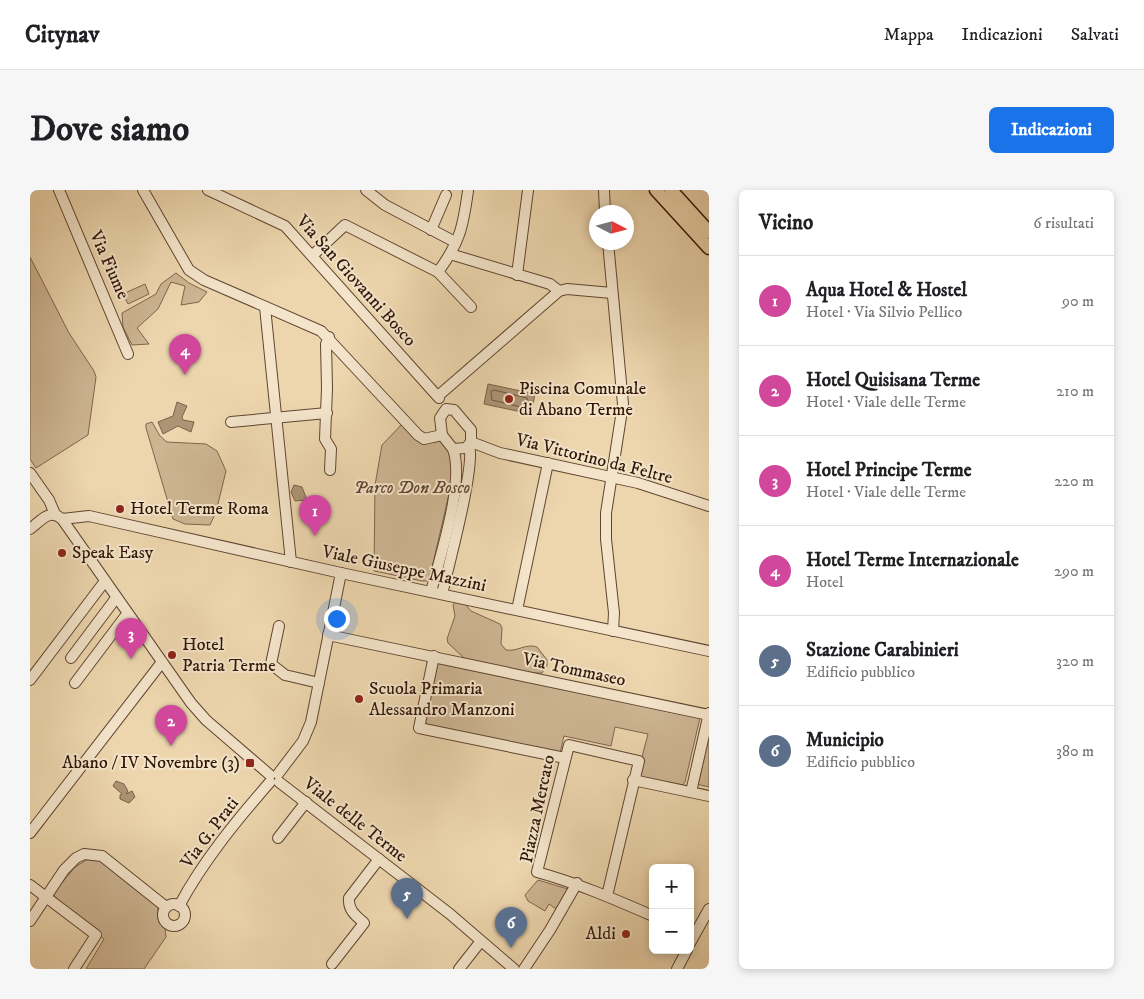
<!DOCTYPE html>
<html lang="it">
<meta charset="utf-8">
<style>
body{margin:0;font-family:"IM FELL DW Pica",serif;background:#f6f6f6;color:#202124}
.controls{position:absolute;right:15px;bottom:15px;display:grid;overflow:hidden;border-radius:8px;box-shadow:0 2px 8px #0003}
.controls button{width:45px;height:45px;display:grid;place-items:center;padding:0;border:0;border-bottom:1px solid #e0e0e0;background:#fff;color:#202124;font:25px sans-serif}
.compass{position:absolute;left:559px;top:15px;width:45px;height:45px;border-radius:50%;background:#fff;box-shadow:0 2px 8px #0003;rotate:96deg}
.you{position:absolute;left:306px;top:428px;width:18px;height:18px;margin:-12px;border:4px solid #fff;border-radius:50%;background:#1a73e8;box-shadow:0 0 0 8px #1a73e833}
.badge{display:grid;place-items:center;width:32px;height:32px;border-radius:50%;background:#1a73e8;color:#fff;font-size:16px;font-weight:700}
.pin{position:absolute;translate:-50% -41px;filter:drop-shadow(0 1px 2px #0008)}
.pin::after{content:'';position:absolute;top:26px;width:18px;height:15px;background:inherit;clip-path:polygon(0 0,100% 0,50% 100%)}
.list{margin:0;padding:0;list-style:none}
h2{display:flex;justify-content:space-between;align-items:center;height:65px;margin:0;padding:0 20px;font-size:21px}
h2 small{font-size:16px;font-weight:400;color:#757577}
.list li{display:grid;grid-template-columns:32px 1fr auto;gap:15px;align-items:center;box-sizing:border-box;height:90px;padding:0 20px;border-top:1px solid #e0e0e0}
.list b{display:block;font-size:19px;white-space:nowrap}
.list p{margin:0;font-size:16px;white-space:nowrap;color:#757577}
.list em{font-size:16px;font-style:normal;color:#757577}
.map{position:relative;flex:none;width:679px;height:779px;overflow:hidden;border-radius:8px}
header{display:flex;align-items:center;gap:30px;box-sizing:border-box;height:70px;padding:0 25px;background:#fff;border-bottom:1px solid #e0e0e0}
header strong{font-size:24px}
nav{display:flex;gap:28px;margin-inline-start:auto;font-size:18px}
.intro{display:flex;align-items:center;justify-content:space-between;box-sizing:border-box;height:120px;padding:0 30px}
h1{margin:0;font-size:35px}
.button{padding:12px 22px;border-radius:8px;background:#1a73e8;color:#fff;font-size:18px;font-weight:700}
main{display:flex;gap:30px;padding:0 30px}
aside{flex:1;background:#fff;border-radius:8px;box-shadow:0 2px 8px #0003}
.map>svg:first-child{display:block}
.green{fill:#cdb592;stroke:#7f654c}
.water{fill:#ad9475;stroke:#7b6149}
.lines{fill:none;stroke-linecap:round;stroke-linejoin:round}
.shore{stroke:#6f543e;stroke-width:1}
.minor-casing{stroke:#604531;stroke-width:12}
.major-casing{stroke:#311507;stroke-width:15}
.minor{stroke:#f3e4ca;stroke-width:10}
.major{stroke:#edd6ae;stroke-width:12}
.poi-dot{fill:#8f2418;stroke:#f3e4ca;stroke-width:2}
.labels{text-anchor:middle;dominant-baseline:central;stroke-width:4;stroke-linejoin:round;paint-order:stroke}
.street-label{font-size:18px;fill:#311507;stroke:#f3e4ca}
.poi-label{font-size:18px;fill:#311507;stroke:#f3e4ca;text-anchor:start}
.park-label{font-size:18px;font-style:italic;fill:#604531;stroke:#f3e4ca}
</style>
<header>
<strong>Citynav</strong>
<nav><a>Mappa</a><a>Indicazioni</a><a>Salvati</a></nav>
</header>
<div class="intro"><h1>Dove siamo</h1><a class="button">Indicazioni</a></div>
<main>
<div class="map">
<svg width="679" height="779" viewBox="0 0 679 779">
<rect width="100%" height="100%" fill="#edd6ae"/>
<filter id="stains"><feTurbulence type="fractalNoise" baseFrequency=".004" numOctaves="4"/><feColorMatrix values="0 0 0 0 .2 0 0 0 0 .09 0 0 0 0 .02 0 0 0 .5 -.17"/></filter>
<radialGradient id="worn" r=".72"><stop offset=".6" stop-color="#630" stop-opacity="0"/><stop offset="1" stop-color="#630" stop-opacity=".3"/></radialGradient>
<g class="green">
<path d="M0,67l39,76 25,38 2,6 -8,58 -52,33 -6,-9z"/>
<path d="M146,83l13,10 18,9 -8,10 -18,3 4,-19 -14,-4 -13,27 -21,19 12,16 -17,1 -9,-18 -1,-14 34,-19 5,-10z"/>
<path d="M115,94l4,10 -21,10 -5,-10z"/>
<path d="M122,232l8,14 7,6 39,2 11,7 9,20 -10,41 -6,13 -25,-1 -12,-5 -27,-91v-4z"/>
<path d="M373,233l25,20 14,-2 11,16 -1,24 -21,91 -4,9h-5l-48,-10 1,-86 7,-40z"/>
<path d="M426,412l9,2 6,7 29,13 2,4 -1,16 5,6c11,2 20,-7 31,-3l10,13v6l-5,7h-9l-69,-15 -16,-15 -1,-4 8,-23 -2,-11z"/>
<path d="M405,473l265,55 -15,64 -3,4 -45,-10 11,-42 -33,-7 -4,19 -47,-10 -4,17 -138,-30z"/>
<path d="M679,540v57l-13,-3z"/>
<path d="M58,669l14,2 56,46v12l7,9 1,9 -22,32h-58l18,-30 -50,-43 1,-5 20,-24z"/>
<path d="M508,690l30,9 -12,20 -7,-5 -4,7 -17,-10 -3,-6z"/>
</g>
<g class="water">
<path d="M458,194l47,10 -4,20 -47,-10z"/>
<path d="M147,212l10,4 -5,11 1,3 11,2 -3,10 -13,-6 -15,8 -5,-12 15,-6z"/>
<path d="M264,295l8,2 5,13 -12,1 -4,-9z"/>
<path d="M86,591l8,3 4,7 -2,3 6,-3 3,6 -6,6 -9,-4v-4l2,-1 -9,-8z"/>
</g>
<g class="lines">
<path class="shore" d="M464,200l33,8 1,8 -3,2 -33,-8 -1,-8z"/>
<defs>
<g id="minor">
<path d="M29,0l69,164"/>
<path d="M113,0l46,80 15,10 117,51 97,104 6,4 18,-4"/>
<path d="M178,0l77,36 154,172"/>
<path d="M336,0l19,15 70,37"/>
<path d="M574,0l1,22"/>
<path d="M401,40l15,-35"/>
<path d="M578,52l15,162 -17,109v26l8,74 -1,18"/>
<path d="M420,64l100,30 9,7"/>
<path d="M283,65l32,-30 93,47 33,35"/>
<path d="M408,82c22,-30 25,-45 30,-81"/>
<path d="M487,85l11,-85"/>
<path d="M235,117l26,255"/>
<path d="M299,147l-3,7 1,44 -2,51 6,10 -1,21"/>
<path d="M408,206l121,-105 8,-2 45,4"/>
<path d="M416,219l8,1 17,20v12l-5,6 -13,1 -11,-14 -2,-17z"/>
<path d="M201,232l96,-9"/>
<path d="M441,252l29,11 138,30 71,23"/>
<path d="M0,283l19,27 6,14"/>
<path d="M32,329l27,-3 252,57 368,78"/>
<path d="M0,339c11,-8 19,-21 32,-10l129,184 15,17 64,55"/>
<path d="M401,402c9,-36 34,-110 22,-143"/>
<path d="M412,404c6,-26 34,-130 27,-148"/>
<path d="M487,420l31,-147"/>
<path d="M249,436l-8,38 14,11 34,8"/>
<path d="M298,445l381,80"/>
<path d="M404,466l-15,72 146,30"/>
<path d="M41,468l45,-60"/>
<path d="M0,490l75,-99"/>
<path d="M45,493l52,-69"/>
<path d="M248,584l25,-33 8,-19 30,-149"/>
<path d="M603,590l76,16"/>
<path d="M249,592l171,132 64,55"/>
<path d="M661,602l18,-79"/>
<path d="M0,643l132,-171"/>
<path d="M248,648l28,-36"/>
<path d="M0,695l66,50 -22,34"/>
<path d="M577,706l32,-135 -70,-16 -32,127c40,11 77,27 116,44"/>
<circle cx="144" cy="725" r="11"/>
<path d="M149,716c24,-45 58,-86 91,-124"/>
<path d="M0,731l34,-51 12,-12 8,-4 18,2 64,51"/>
<path d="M660,753l19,-34"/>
<path d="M302,774l32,-41c-9,-8 -16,-13 -15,-25l30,-39"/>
<path d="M429,779l22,-28"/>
<path d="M494,779l26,-39 27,-47"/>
<path d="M647,779l10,-19"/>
</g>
<g id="major">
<path d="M626,0l53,58"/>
<path d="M641,0l38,42"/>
</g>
</defs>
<use href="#minor" class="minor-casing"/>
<use href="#major" class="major-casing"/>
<use href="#minor" class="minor"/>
<use href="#major" class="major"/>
</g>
<g class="poi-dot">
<circle cx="479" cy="209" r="5"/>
<circle cx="90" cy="319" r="5"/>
<circle cx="32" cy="363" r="5"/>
<circle cx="142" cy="465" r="5"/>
<circle cx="329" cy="509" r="5"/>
<rect x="215" y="568" width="10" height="10" rx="2.5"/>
<circle cx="596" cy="744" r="5"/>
</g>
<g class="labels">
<g class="street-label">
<text transform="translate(79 75) rotate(66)">Via Fiume</text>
<text transform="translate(326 91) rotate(48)">Via San Giovanni Bosco</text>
<text transform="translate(564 269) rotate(14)">Via Vittorino da Feltre</text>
<text transform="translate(374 379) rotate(12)">Viale Giuseppe Mazzini</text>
<text transform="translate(544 480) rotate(12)">Via Tommaseo</text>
<text transform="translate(508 619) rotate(-78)">Piazza Mercato</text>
<text transform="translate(325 630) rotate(38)">Viale delle Terme</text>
<text transform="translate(180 643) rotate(-53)">Via G. Prati</text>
</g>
<g class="poi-label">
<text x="489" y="199">Piscina Comunale<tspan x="489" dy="21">di Abano Terme</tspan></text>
<text x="100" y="319">Hotel Terme Roma</text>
<text x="42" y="363">Speak Easy</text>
<text x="152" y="455">Hotel<tspan x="152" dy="21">Patria Terme</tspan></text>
<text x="339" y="499">Scuola Primaria<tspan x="339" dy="21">Alessandro Manzoni</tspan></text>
<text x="210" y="573" text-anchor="end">Abano / IV Novembre (3)</text>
<text x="586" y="744" text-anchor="end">Aldi</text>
</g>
<g class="park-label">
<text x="382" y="298">Parco Don Bosco</text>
</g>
</g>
<rect width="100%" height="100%" filter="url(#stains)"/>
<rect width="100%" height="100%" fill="url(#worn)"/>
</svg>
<div class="controls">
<button>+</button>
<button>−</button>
</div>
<svg class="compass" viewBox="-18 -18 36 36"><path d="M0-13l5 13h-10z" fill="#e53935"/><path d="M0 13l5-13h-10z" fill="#757577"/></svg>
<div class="you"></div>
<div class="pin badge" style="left:285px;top:346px;background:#d1479c">1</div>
<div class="pin badge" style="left:141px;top:556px;background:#d1479c">2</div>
<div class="pin badge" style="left:101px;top:469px;background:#d1479c">3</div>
<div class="pin badge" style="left:155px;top:185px;background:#d1479c">4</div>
<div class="pin badge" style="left:377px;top:729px;background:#5c6f8a">5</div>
<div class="pin badge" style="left:481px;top:758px;background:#5c6f8a">6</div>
</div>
<aside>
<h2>Vicino<small>6 risultati</small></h2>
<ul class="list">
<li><span class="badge" style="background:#d1479c">1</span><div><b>Aqua Hotel &amp; Hostel</b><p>Hotel · Via Silvio Pellico</p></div><em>90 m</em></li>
<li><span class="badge" style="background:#d1479c">2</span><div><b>Hotel Quisisana Terme</b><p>Hotel · Viale delle Terme</p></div><em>210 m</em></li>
<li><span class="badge" style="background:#d1479c">3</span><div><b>Hotel Principe Terme</b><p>Hotel · Viale delle Terme</p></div><em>220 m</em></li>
<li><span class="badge" style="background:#d1479c">4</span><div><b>Hotel Terme Internazionale</b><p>Hotel</p></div><em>290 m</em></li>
<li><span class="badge" style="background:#5c6f8a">5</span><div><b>Stazione Carabinieri</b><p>Edificio pubblico</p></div><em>320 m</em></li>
<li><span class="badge" style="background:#5c6f8a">6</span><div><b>Municipio</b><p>Edificio pubblico</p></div><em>380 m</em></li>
</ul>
</aside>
</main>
